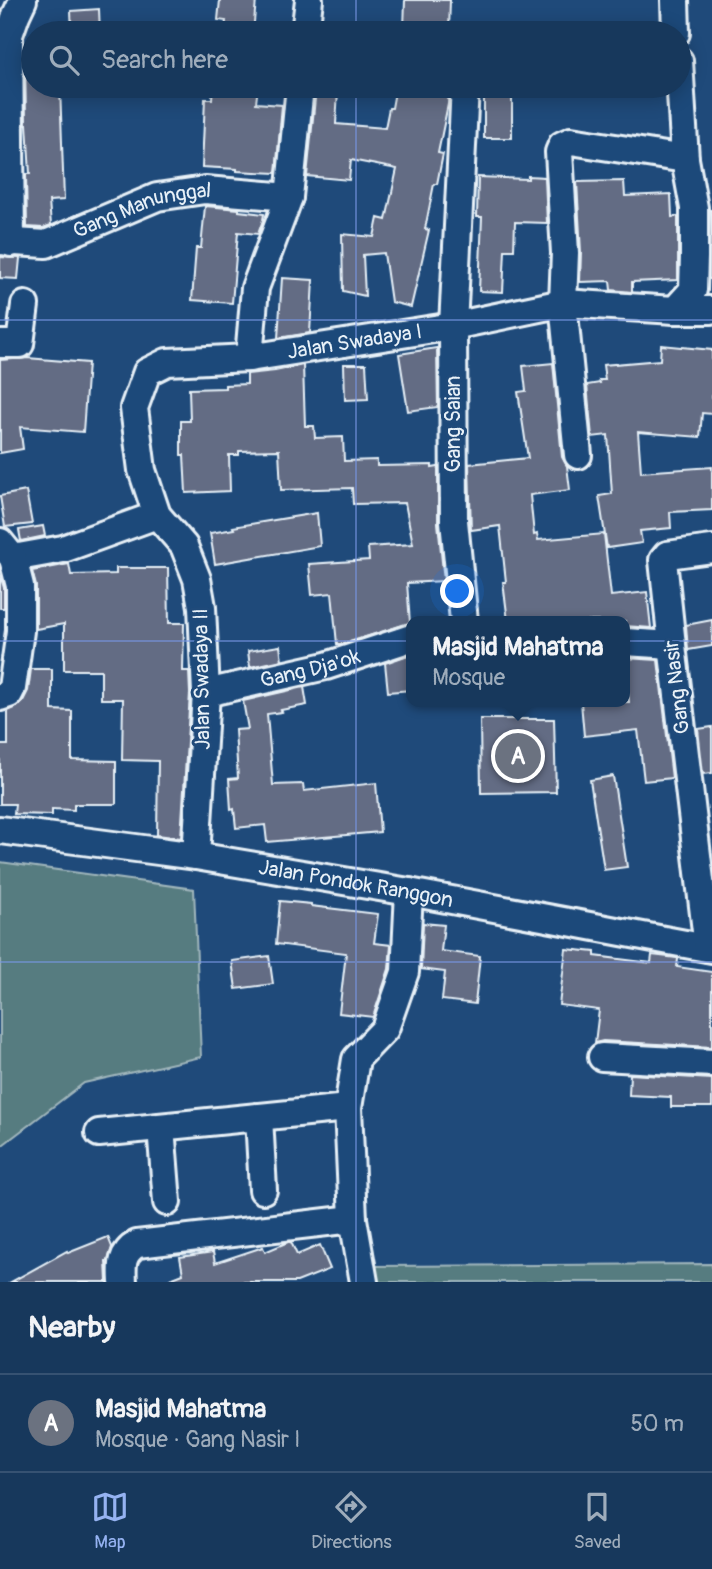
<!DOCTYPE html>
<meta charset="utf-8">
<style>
body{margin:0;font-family:Pangolin,sans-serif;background:#244365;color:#f1f3f6}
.you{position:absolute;left:458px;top:592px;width:24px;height:24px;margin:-18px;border:5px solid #fff;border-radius:50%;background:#1a73e8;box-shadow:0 0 0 10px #1a73e833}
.badge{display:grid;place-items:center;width:46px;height:46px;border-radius:50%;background:#95b2f1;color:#fff;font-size:23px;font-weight:700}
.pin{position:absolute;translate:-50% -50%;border:4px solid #fff;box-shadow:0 2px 7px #0006}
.popup{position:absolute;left:406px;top:616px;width:224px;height:91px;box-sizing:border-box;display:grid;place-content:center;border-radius:14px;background:#17385c;filter:drop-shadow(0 2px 5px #0005);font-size:23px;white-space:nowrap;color:#9eacbb}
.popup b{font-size:26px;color:#f1f3f6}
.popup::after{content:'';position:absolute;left:50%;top:100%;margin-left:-14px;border:14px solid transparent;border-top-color:#17385c}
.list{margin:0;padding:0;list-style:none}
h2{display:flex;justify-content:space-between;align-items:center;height:91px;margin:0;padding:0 28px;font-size:30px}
h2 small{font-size:23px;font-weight:400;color:#9eacbb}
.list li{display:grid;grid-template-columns:46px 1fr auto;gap:21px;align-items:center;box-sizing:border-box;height:98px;padding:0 28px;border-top:2px solid #365272}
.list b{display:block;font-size:26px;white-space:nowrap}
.list p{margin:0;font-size:23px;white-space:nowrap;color:#9eacbb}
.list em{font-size:23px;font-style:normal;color:#9eacbb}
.icon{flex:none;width:38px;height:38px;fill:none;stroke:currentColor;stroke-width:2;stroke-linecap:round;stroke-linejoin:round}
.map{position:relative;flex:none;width:712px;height:1282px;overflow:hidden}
.search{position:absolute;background:#17385c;box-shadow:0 4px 18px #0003;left:21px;right:21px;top:21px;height:77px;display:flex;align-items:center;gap:18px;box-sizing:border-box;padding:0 24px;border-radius:38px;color:#9eacbb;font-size:26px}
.sheet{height:189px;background:#17385c}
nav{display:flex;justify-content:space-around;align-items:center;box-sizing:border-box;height:98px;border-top:2px solid #365272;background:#17385c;font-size:19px;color:#9eacbb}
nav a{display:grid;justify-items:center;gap:4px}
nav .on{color:#95b2f1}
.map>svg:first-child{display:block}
.green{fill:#577b80;stroke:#a0b6bc;stroke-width:2}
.building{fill:#636c84;stroke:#e8f1f8;stroke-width:2}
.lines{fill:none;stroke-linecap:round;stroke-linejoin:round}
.minor-casing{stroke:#e8f1f8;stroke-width:32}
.minor{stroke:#1f4a7a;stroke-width:26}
.grid{fill:none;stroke:#7897e6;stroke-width:2;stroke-opacity:0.55}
.labels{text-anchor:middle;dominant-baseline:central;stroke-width:6;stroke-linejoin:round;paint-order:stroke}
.street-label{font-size:21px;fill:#e8f1f8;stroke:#1f4a7a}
</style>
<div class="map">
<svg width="712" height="1282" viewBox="0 0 712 1282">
<rect width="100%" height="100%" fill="#1f4a7a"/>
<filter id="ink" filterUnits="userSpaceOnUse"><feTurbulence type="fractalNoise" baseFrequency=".0143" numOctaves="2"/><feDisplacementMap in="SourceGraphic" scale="14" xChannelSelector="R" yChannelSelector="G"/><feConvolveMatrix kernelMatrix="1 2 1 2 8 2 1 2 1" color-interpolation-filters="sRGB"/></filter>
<g filter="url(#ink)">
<g class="green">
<path d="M0,862l194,27 7,168 -117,26 -84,64z"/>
<path d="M712,1264v18h-337l-5,-16z"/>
</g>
<g class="building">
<path d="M220,0h36l-3,33h-29l2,-12 -8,-1z"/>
<path d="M405,0h45l-1,31 -45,-2z"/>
<path d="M99,9l1,24h-28l-1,-22z"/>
<path d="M33,51v35h27l4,114 -15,1 2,24 -8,3 -16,-1 -1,-53h4l-3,-50h-1l-1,-72z"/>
<path d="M213,86h45l-2,17 26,2 -6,68 -39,-2v-2l-35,-2 3,-68h7z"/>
<path d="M396,86h53l-1,18 -10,49 5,1 -6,30h-3l-9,45 4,1 -18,77 -20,-5 -7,-49 -21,2 2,41 -22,-5 -1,-57 32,3 4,-19 8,2 11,-51 -46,-9 -2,20 -42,-4 9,-87 22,2 -2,33 49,4 4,-20h3z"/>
<rect x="484" y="86" width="28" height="52"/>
<path d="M528,176l17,1 2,46 -32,-1 -1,28h-9l-2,42 -24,-1 3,-74h-5l1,-40 50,2z"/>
<path d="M624,181l1,15 46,-2 1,23 6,-1v64l-46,2v10l-21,-2 -1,-9 -30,1 1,-30 -4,-70z"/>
<path d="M205,206l34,3v2l25,3 -1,6 -5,14 -20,-2 -6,71 -40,-3 4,-52h5z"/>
<path d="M710,210h2v69h-3z"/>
<path d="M0,257l20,1 -2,21 -18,-1z"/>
<path d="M282,278l31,2 -3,53 -32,5z"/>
<path d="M661,345l51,5v64l-10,-1 -2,24 -62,-5 3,40 71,-5v43l-42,2 1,16 -31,3 2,12 -35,5 -8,-52 13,-2 -4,-59 -16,2 -5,-52 13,-2 -1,-3h6l-2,-15 57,-5z"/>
<path d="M437,348l1,59 -30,4 -9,-57z"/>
<path d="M27,358l61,5 -5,69 -63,-5 3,22 -23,4v-93z"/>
<path d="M553,363l9,94 5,9 3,24 -40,5 4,40 3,-1 1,6 66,-6 7,62 36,-4 4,36 -26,-2v-5h-117l-5,-39h3l-6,-56 -29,4 -2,-66 59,-6 -10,-66 8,-1 -3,-25z"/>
<path d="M344,364h22l2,35 -23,1z"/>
<path d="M303,365l2,61h9l1,12 28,-1 1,24 33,-1v6l55,-1v3l6,-1v56l6,58 -37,2 3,40 -67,21h-6l-5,-51 -20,2 -3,-31 60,-4 -1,-13 45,-3 -8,-41 -52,1 -1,-16 -71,2 -2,-40 -40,1v4h-10l1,36 -44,2 -2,-38h-3v-34h9l-1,-32 36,-1v-3l22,-1v-10l28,-3z"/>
<path d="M26,491l6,33 -27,3 -5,-31z"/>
<path d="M317,513l3,33 -105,18 -5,-31 24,-4 -1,-2z"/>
<path d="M43,526l2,10 -24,5 -2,-11z"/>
<path d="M69,564l2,11 45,-1v-6h52l1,55h15l-1,48h6l1,22 -9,145 -24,-3 1,-74 -36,-1 1,-61h-22v-29h-37v-46l-28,5v-43l-4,-15z"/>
<path d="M0,575l4,13v20h-4z"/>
<path d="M712,620v26l-24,4 -2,-25z"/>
<path d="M280,646l2,14 -32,7 -2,-16z"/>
<path d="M411,654v36l-23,2 -3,-29z"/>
<path d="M625,658l33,2 14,118 -28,3 -6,-51 -54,6 -3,-34h48z"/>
<path d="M31,669h21v41l20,1v49l44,1v43h-42v6l-22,-1v6l-38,-1 1,-10h-15v-59h8v-34l7,-3 8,-7 5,-10z"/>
<path d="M304,687l3,18 -26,5 1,2 -15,2 6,71 30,-1 1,7 72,-8 4,49 -113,10 -2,-17 -29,3 -2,-19 -3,1 -2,-31 9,-1 -3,-48 13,-1 -5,-28z"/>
<path d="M480,719h74l2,73 -75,1z"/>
<path d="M712,727v46l-9,1 -5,-45z"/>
<path d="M613,776l14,91 -23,3 -14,-90z"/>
<path d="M280,901l31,3v2l67,8 -4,29 17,2 -2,24 -16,48 -34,-4 7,-60 -70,-9z"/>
<path d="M423,923l21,2 -3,26 39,5 -5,48 -33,-4 3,-28 -24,-3z"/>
<path d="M566,949l29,3v4l56,7 1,-8 25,3 1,1 -1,8 35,5v75l-109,-6 -8,2 4,-33 -40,-5z"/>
<path d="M269,956l4,28 -37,5 -4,-28z"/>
<path d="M630,1074l82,5v28h-41v-10l-42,-2z"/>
<path d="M108,1237l4,10 -4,14h-2l1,21h-96l56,-31 1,2z"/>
<path d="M288,1242h3l6,13 23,-10 10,24 -33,13h-126l-1,-3 13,-5 -3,-17 33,-5 2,11 48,-16 2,5z"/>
</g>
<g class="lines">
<defs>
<g id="minor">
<path d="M675,0l1,33"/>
<path d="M305,33l4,-33"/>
<path id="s1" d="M0,241l46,3 111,-47 48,-7 84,7"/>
<path d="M11,243l-2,-208 7,-20 7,-15"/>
<path d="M675,310l18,-20 1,-33v-49l-9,-49 -6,-98"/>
<path d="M0,344h20l5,-39"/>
<path d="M249,358l6,-70 34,-91 11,-111"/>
<path d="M578,455l-15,-152 2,-50 -6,-101 3,-7 9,-4 114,18"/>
<path d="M0,542l13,16 50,-9 94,-34"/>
<path d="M464,621l-10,-100 -1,-195 12,-240"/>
<path d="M625,642l47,3"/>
<path id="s2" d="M206,693l120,-27 85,-28"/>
<path d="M0,697l9,-3 3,-6 8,-57v-45l-7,-28"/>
<path id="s3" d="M0,830l196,26 213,36 303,57"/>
<path id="s4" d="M196,856l10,-163 -4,-86 -5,-28 -13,-33 -27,-31 -15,-45 -8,-62 13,-36 20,-10 82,-4 204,-32 110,-23 112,7h37"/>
<path d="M708,948l-36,-303 -9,-85 4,-5 45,-6"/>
<path d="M602,1057l110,6"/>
<path d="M259,1117l4,73"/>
<path d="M161,1127l6,75"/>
<path d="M99,1133l249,-25"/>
<path d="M123,1282c-1,-16 -2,-29 14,-38l216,-25"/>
<path d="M364,1282l-11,-63 -5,-111 8,-49 29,-30 20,-57 4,-80"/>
</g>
</defs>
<use href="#minor" class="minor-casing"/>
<use href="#minor" class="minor"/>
</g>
</g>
<path class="grid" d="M356,0v33M356,86v1196M0,320h712M0,641h712M0,962h712"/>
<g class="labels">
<g class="street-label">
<text stroke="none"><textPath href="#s1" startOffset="149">Gang Manunggal</textPath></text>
<text stroke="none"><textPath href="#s4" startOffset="714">Jalan Swadaya I</textPath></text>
<text transform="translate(453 424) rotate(-90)">Gang Saian</text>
<text stroke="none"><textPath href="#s2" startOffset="107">Gang Dja'ok</textPath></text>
<text transform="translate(202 679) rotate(-91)">Jalan Swadaya II</text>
<text transform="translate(677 687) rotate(-97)">Gang Nasir</text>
<text stroke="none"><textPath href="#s3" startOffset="360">Jalan Pondok Ranggon</textPath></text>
</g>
</g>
</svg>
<div class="you"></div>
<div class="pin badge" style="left:518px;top:756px;background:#6b7280">A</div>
<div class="popup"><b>Masjid Mahatma</b>Mosque</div>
<div class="search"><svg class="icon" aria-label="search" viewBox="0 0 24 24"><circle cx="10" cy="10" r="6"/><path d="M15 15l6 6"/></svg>Search here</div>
</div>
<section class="sheet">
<h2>Nearby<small></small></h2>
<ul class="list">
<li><span class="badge" style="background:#6b7280">A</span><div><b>Masjid Mahatma</b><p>Mosque · Gang Nasir I</p></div><em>50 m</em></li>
</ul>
</section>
<nav>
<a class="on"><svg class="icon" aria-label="map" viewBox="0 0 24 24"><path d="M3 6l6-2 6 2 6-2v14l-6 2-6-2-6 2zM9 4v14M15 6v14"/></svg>Map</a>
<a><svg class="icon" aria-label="directions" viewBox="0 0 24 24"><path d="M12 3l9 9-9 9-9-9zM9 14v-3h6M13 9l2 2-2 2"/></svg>Directions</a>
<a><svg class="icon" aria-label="saved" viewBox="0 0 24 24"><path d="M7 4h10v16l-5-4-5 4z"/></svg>Saved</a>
</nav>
